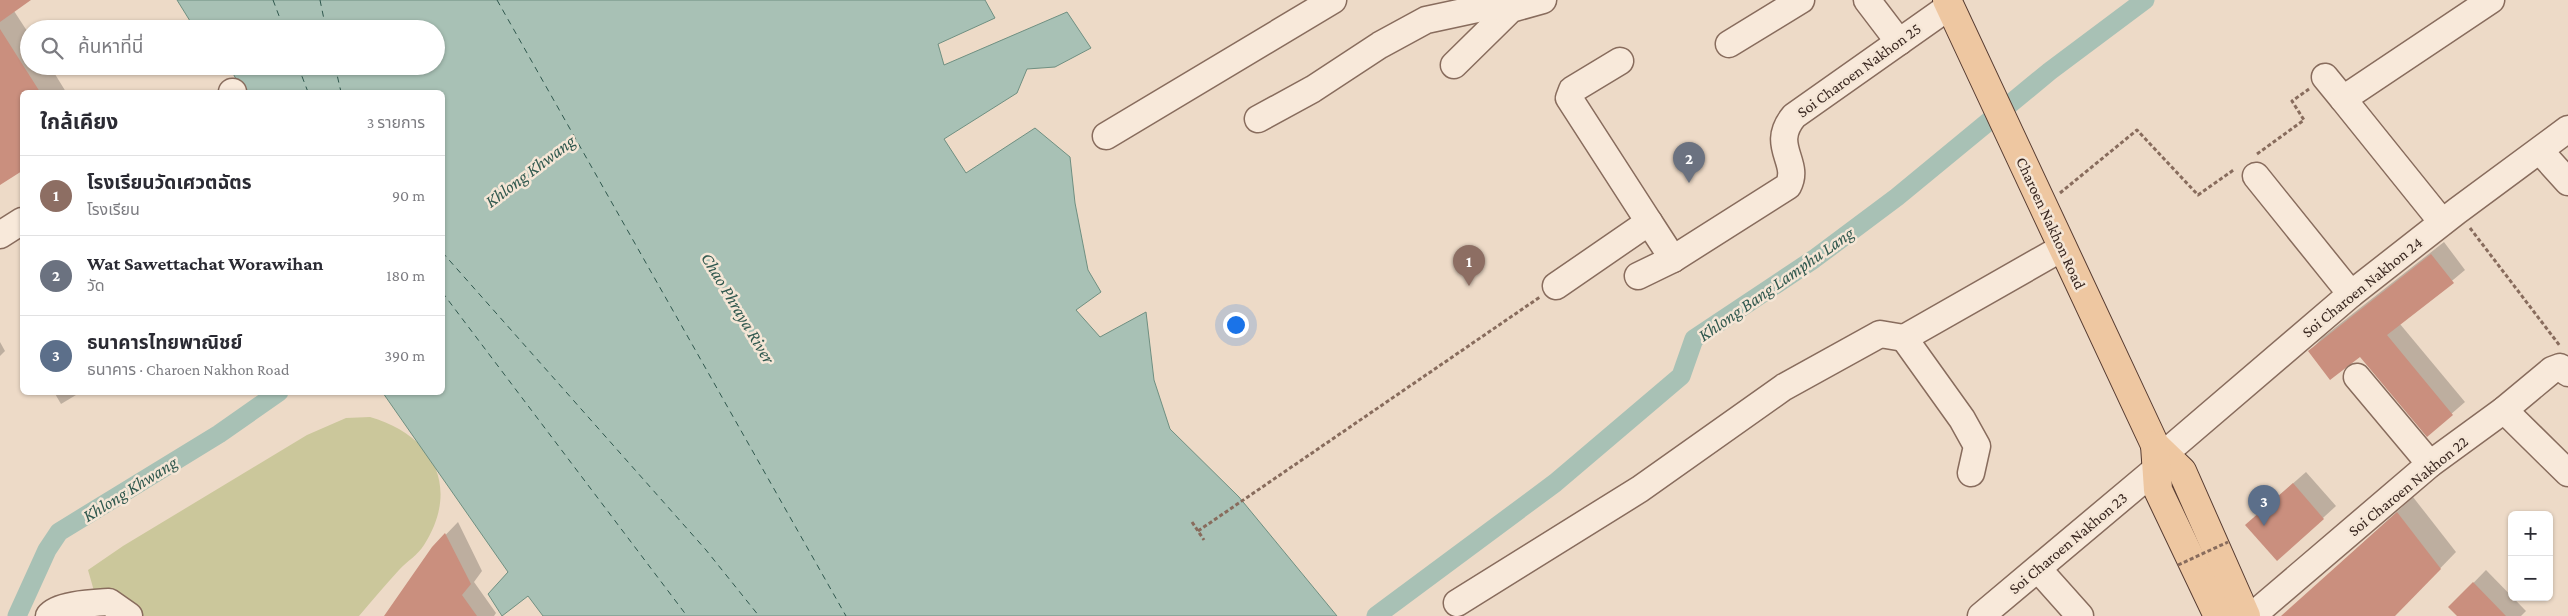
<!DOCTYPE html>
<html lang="th">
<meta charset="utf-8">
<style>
body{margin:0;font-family:"Crimson Pro","Noto Sans Thai",serif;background:#f7f7f7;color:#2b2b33}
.controls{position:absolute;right:15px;bottom:15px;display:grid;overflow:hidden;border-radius:8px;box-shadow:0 1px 4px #0004}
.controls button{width:45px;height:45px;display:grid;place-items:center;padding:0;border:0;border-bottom:1px solid #e1e1e2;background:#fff;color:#2b2b33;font:25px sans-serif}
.you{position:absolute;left:1235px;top:324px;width:18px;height:18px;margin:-12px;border:4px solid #fff;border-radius:50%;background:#1a73e8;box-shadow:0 0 0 8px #1a73e833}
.badge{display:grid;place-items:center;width:32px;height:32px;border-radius:50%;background:#d93025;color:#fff;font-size:16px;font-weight:700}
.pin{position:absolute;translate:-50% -41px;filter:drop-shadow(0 1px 2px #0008)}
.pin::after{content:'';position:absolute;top:26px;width:18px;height:15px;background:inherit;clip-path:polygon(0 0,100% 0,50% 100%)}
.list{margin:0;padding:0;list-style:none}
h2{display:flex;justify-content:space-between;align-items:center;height:65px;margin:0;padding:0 20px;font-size:21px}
h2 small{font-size:16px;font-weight:400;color:#7c7c81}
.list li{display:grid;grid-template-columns:32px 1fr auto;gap:15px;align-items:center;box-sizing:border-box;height:80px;padding:0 20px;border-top:1px solid #e1e1e2}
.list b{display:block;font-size:19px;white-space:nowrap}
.list p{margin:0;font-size:16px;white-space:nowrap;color:#7c7c81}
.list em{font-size:16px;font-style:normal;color:#7c7c81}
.icon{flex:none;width:28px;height:28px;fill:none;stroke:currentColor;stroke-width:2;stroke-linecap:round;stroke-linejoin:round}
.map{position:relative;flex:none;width:2568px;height:616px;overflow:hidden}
.search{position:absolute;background:#fff;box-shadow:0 1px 4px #0004;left:20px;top:20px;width:425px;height:55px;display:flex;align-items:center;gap:12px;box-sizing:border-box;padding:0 18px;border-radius:28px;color:#7c7c81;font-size:19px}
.panel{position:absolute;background:#fff;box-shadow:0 1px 4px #0004;left:20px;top:90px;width:425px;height:305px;border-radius:8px}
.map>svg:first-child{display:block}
.green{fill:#cbc79b}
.water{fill:#a8c1b5;stroke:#6f8f81}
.shadow{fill:#0003}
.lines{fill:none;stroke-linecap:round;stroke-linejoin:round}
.canal{stroke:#a8c1b5;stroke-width:19}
.ferry{stroke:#30584e;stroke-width:1;stroke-dasharray:6 5;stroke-linecap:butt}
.building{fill:#ca8f7e}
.minor-casing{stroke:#886c5d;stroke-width:29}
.major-casing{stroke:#563b31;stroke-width:30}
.path{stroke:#886c5d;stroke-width:3;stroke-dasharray:4 2.5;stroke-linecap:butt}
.minor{stroke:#f8e9da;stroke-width:26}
.major{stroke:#eec7a1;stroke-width:28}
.path-bridge{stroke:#886c5d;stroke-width:3;stroke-dasharray:4 2.5;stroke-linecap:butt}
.labels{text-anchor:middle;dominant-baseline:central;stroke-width:5;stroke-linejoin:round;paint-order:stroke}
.street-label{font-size:16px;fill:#392720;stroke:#f5e6d6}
.water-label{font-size:18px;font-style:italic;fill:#30584e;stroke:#f5e6d6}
</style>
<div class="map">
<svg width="2568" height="616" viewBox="0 0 2568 616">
<rect width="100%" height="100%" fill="#eddac7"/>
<path class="green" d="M370,417c63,18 91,70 54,128 -6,10 -17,16 -25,25 -14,15 -27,31 -40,46h-240l-25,-25 -6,-21 35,-24 184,-111 39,-17z"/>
<path class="water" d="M177,0h808l10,18 -57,26 6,21 123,-53 24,36 -36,19 -28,2 -10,24 -73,46 22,34 69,-45 35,29 5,46 13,67 13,22 -25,18 24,27 46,-25 8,68 16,49 69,68 98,119h-794l-15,-20 -26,20 -14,-22 20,-22 -125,-179 59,-1v-300h-199l-14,-26h207v-37h-241z"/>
<g class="shadow">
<path d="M0,0h29l-15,11 15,23v32h21l16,26h-44v77l-22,15z"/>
<path d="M2444,242l21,28 -65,54 65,78 -38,33 -67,-80 -50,-4 12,-13z"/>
<path d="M0,342l5,9 -5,5z"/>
<path d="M54,392h27l-20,12z"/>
<path d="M2306,472l30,34 -59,54 -18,-47z"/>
<path d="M2413,497l43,55 -62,64h-111z"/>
<path d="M458,522l24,49 -8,11 22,31 -2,3h-108l47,-68z"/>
<path d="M2486,570l40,41 -5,5h-62l-9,-9z"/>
</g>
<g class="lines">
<g class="canal">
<path d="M17,616l30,-66 12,-18 160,-98 60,-42"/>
<path d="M1376,616l179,-133 126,-107 13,-37 120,-80 83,-62 153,-126 95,-71"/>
</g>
<g class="ferry">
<path d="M273,0l11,29"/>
<path d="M320,0l6,29"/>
<path d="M497,0l349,616"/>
<path d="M298,66l10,26"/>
<path d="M335,66l6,26"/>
<path d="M442,252l264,298 53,66"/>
<path d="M442,292l245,324"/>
</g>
</g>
<g class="building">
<path d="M0,0h31l-31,22z"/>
<path d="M0,29l40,63h-18v79l-22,14z"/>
<path d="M2431,254l23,29 -67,52 66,80 -26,22 -67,-80 -30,23 -22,-29z"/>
<path d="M2293,483l31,36 -47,42 -32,-36z"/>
<path d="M2397,512l44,57 -46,47h-114z"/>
<path d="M445,533l26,51 -9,11 15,21h-93l48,-69z"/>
<path d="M2473,582l33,34h-49l-9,-9z"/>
</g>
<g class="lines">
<defs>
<g id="minor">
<path d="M1867,0l32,42"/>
<path d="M1729,44l72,-44"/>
<path d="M1620,61l-48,29 -3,8 80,124"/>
<path d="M1454,65l57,-56 32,-9"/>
<path d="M2325,77l18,22"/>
<path d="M232,92h1"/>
<path d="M1258,119l55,-30 67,-44 46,-25 65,-14 20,3"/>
<path d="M1106,136l227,-136"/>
<path d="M2540,151l28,31"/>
<path d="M2256,176l95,118"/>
<path d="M2442,222l-99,-123 148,-99"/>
<path d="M0,235l22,-14"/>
<path d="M1638,276l35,-17 115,-73c13,-24 -19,-40 6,-70l156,-110"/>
<path d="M1556,286l93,-64 24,37"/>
<path d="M2357,377l73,87"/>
<path d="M2504,410l64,63"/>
<path d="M2164,454l187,-160 106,-83 111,-82"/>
<path d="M1971,473l6,-27 -15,-27 -58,-81 158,-90"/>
<path d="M2038,569l42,47"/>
<path d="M1457,603l183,-114 144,-102 96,-53 24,4"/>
<path d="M49,616c9,-12 46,-13 60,-14l20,14"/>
<path d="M1981,616l174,-146"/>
<path d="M2252,616l178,-152 74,-54 48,-40 8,-3 8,6"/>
</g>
<g id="major">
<path d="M1947,0l208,445 27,26 64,145"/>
<path d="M2155,445l3,45 60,126"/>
</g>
</defs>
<use href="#minor" class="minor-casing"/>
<use href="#major" class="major-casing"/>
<g class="path">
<path d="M2257,154l47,-34 -12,-19 17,-12"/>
<path d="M2060,193l77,-63 61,65 37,-26"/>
<path d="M2470,228l90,118"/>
<path d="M1192,522l12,18"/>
<path d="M1198,531l342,-234"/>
</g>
<use href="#minor" class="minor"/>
<use href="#major" class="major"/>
<path class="path-bridge" d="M2178,565l50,-23"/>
</g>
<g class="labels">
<g class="street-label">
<text transform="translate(1859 70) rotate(-36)">Soi Charoen Nakhon 25</text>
<text transform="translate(2051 223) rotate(65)">Charoen Nakhon Road</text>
<text transform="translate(2362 287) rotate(-39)">Soi Charoen Nakhon 24</text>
<text transform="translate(2408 486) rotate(-39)">Soi Charoen Nakhon 22</text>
<text transform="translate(2068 543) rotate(-40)">Soi Charoen Nakhon 23</text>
</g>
<g class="water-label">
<text transform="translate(530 171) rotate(-37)">Khlong Khwang</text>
<text transform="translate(1776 284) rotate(-35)">Khlong Bang Lamphu Lang</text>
<text transform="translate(738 308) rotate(59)">Chao Phraya River</text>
<text transform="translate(130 489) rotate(-32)">Khlong Khwang</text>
</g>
</g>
</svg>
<div class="controls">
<button>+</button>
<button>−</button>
</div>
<div class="you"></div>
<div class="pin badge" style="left:1469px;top:286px;background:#8d6e63">1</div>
<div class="pin badge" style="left:1689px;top:183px;background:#6b7280">2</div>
<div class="pin badge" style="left:2264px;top:526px;background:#5c6f8a">3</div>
<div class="search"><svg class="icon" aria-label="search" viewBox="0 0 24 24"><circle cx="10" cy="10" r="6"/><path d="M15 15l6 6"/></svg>ค้นหาที่นี่</div>
<section class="panel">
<h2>ใกล้เคียง<small>3 รายการ</small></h2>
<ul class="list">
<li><span class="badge" style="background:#8d6e63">1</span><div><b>โรงเรียนวัดเศวตฉัตร</b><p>โรงเรียน</p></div><em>90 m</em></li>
<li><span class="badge" style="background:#6b7280">2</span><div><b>Wat Sawettachat Worawihan</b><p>วัด</p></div><em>180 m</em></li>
<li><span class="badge" style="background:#5c6f8a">3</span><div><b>ธนาคารไทยพาณิชย์</b><p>ธนาคาร · Charoen Nakhon Road</p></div><em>390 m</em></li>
</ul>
</section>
</div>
